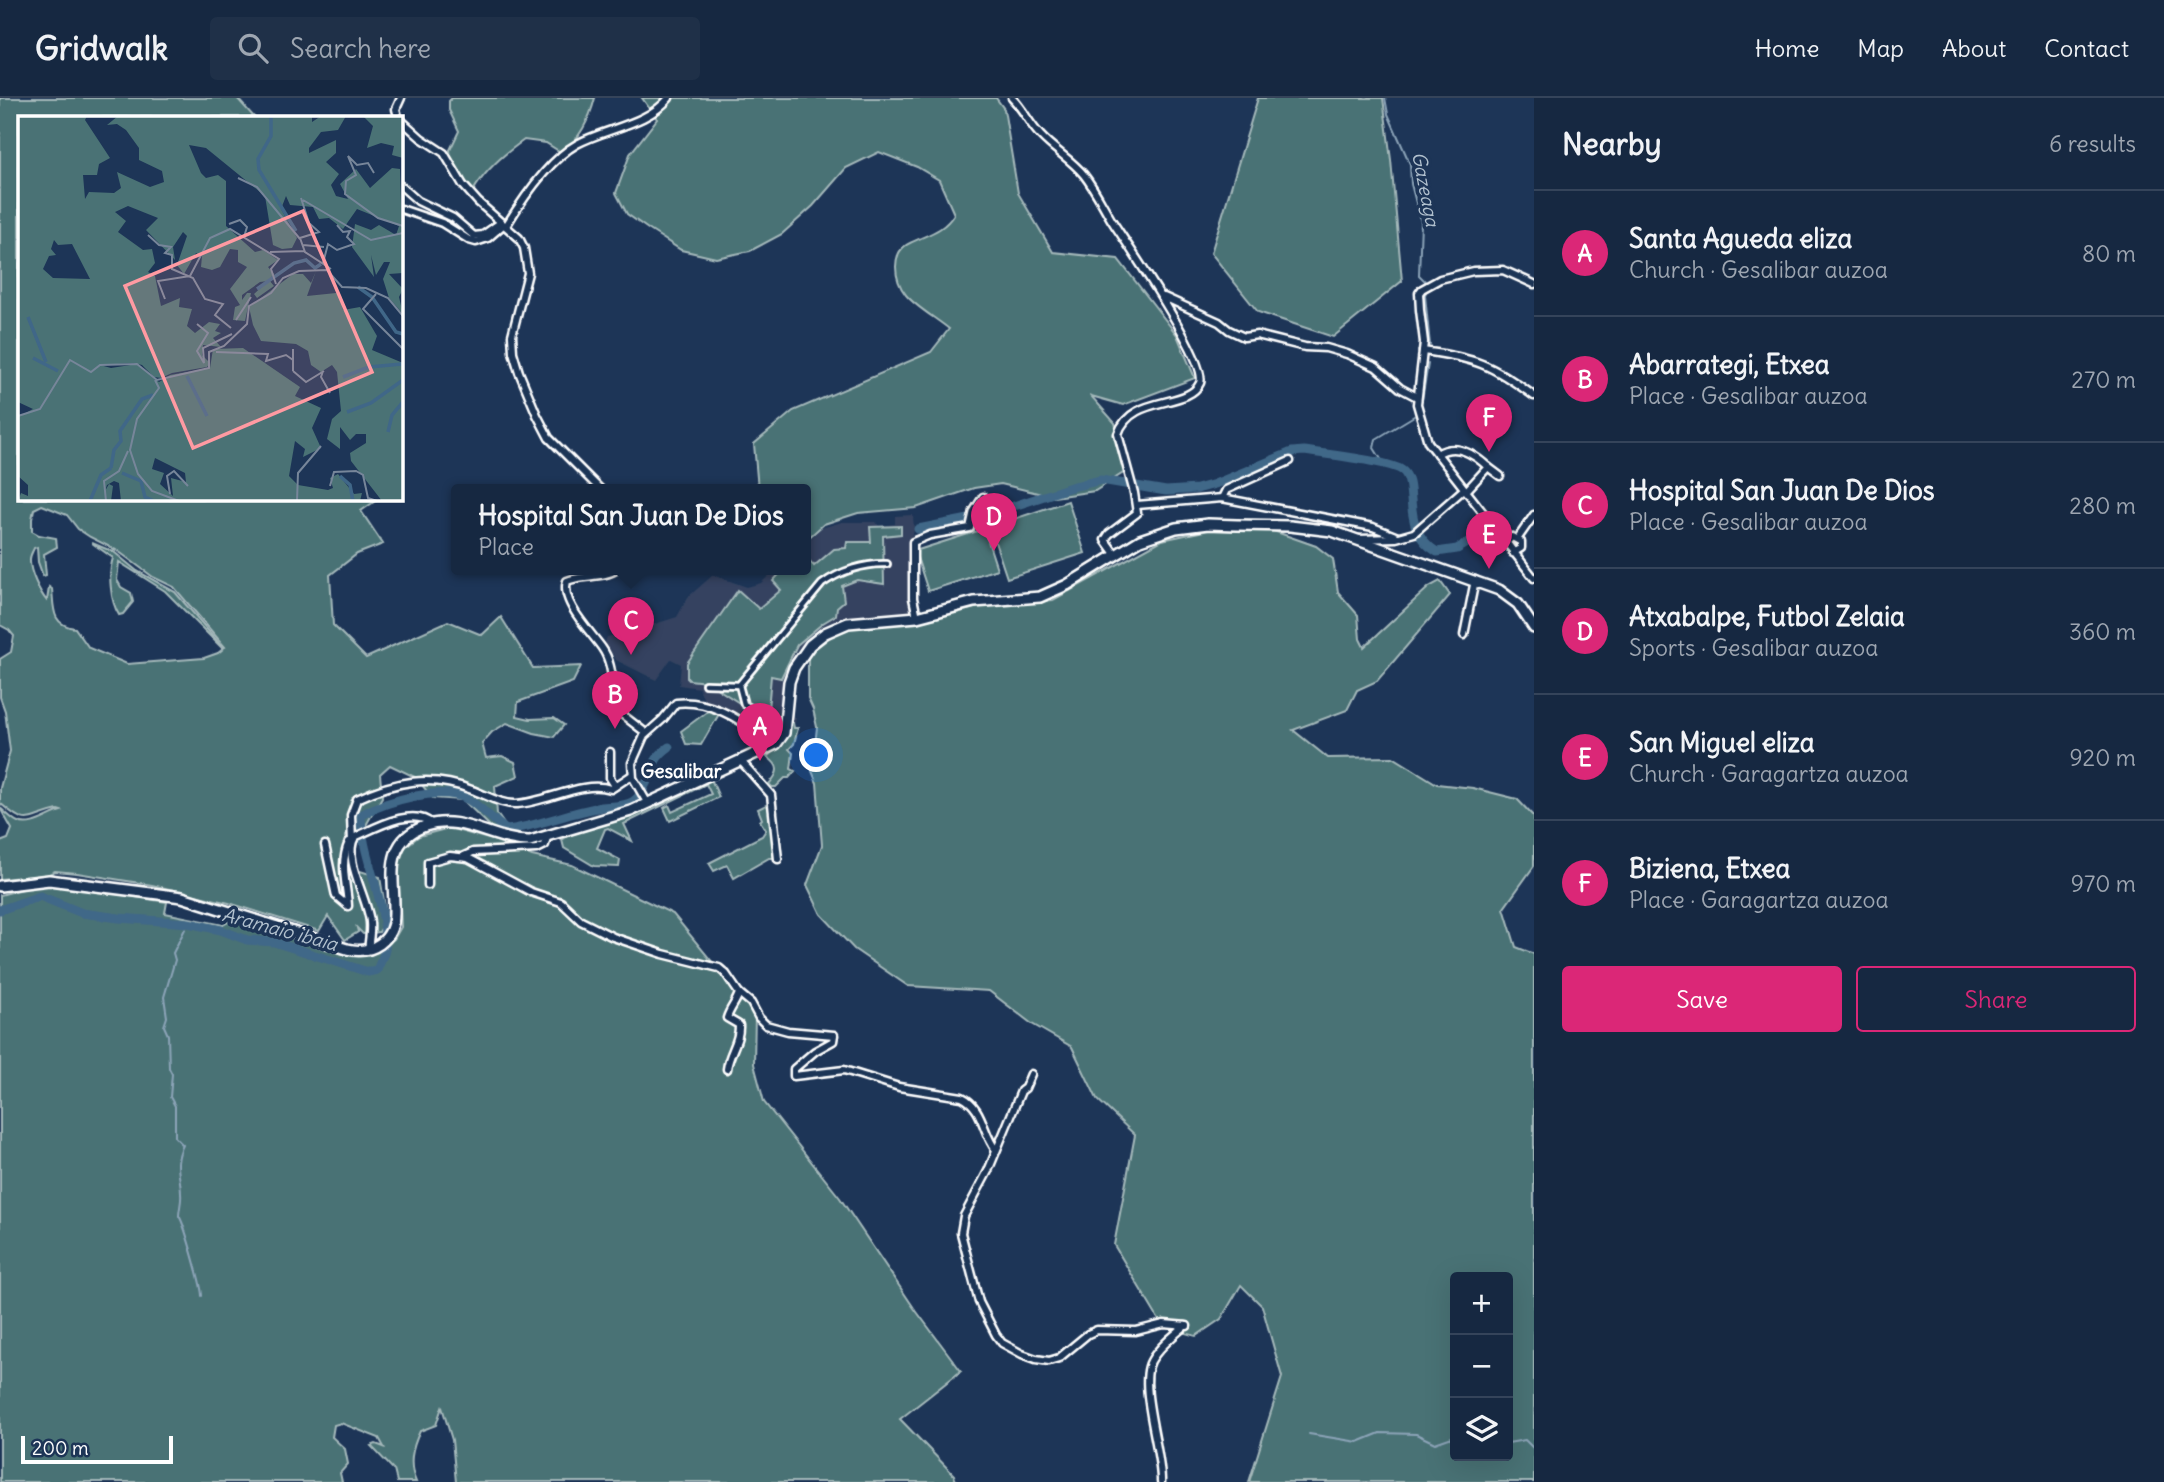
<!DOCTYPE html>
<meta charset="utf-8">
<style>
body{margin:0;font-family:Delius,sans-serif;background:#1f3048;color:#f1f3f6}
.controls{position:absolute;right:21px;bottom:21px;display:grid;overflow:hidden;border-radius:7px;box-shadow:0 7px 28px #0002}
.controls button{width:63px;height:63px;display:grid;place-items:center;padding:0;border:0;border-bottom:2px solid #35445a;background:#162841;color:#f1f3f6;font:35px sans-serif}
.scale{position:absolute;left:21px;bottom:18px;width:152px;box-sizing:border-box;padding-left:7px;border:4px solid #fff;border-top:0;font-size:19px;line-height:24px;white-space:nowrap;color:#fff;-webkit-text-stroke:5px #1d3557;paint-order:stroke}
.you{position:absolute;left:817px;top:658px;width:24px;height:24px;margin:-18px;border:5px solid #fff;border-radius:50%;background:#1a73e8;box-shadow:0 0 0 10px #1a73e833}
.badge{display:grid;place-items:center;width:46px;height:46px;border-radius:50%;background:#db2777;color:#fff;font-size:23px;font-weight:700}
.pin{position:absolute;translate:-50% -58px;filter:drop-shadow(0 2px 4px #0008)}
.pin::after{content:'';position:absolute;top:37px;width:24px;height:21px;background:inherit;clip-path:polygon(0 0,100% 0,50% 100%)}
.popup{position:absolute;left:451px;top:386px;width:360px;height:91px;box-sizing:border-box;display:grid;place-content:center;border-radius:7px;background:#162841;filter:drop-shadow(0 2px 5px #0005);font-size:23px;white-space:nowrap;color:#9ea6b1}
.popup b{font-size:26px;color:#f1f3f6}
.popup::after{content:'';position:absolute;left:50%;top:100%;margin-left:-14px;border:14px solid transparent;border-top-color:#162841}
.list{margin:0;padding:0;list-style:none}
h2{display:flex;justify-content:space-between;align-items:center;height:91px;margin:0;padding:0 28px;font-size:30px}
h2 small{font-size:23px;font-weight:400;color:#9ea6b1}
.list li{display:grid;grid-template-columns:46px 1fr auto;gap:21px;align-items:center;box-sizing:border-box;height:126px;padding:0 28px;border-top:2px solid #35445a}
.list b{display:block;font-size:26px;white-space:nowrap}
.list p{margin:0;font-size:23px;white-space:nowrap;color:#9ea6b1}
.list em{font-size:23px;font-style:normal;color:#9ea6b1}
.actions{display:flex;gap:14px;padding:21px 28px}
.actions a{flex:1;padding:16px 0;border:2px solid #db2777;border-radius:7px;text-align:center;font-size:24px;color:#db2777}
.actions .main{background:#db2777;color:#fff}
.icon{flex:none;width:38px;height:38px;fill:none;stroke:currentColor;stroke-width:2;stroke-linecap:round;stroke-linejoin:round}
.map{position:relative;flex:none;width:1534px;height:1384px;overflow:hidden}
header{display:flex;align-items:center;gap:42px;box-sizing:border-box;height:98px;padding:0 35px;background:#162841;border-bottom:2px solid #35445a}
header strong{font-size:33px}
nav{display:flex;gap:38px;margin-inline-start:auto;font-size:24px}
.search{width:490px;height:63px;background:#1f3048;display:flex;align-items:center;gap:18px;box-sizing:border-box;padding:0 24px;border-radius:7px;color:#9ea6b1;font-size:26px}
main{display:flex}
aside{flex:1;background:#162841}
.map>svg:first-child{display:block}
.built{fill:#344360}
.green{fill:#4a7275;stroke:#a4b8ba;stroke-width:2;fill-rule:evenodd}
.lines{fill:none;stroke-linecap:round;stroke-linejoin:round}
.stream{stroke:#8ca4b8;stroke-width:2}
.river{stroke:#406788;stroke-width:9}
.pedestrian-casing{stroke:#fff;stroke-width:10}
.minor-casing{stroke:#fff;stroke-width:11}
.secondary-casing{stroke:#fff;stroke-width:14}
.pedestrian{stroke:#1d3557;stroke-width:4.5}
.minor{stroke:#1d3557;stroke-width:6}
.secondary{stroke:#1d3557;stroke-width:9}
.labels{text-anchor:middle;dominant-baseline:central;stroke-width:7;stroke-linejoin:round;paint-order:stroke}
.water-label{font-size:19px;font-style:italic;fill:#b3c2cf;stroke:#1d3557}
.neighbourhood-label{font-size:19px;font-weight:bold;fill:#fff;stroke:#1d3557}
.inset-river{fill:none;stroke:#406788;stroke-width:3.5}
.inset-road{fill:none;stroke:#77869a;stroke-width:2}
.view{fill:#ff9aa2;fill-opacity:0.15;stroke:#ff9aa2;stroke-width:3.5}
.inset-edge{fill:none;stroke:#fff;stroke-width:3.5}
</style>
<header>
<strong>Gridwalk</strong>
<div class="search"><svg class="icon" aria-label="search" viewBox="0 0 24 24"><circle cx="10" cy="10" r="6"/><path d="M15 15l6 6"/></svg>Search here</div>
<nav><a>Home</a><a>Map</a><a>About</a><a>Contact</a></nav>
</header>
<main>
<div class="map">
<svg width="1534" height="1384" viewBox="0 0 1534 1384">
<rect width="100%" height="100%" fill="#1d3557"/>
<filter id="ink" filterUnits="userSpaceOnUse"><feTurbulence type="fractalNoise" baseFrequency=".0143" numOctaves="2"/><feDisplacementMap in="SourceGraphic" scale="14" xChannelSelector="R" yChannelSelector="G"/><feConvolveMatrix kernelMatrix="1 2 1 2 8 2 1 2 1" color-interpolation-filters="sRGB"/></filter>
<g filter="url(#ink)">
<path class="built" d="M913,417l1,15 -4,16 3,64 -11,3 -59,4 -18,8 -16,11 -14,17 -12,26 -3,35 16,4 -1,5 -6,-1 -19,24 -7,-4 3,-4 -62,-38 -5,-12 -20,-3 2,-21 -10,-5 -15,21 -40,-20 -11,-17 2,-6 32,-8 38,-12 11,-20 25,-22 34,12 14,-4 15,-14h30v-26l15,-15 21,-6h34l3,4 16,-2v-8z"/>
<g class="green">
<path d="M0,0h237l17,19h-235v382h359l-17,12 22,33 -26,10 -27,21 3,50 33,33 82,-37 34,14 19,-18 32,51 48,-2 -8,16 -55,20 -1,14 13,3 24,-1 10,7 -10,12 -20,-4 -27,-10 -15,9 -10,11 4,15 16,-2 13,6 3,14 -23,10 2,28 14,20 -17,-4 -31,-30 -30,-2 -18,-21 -25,-12 -10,9 2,23 -17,30 -20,8 5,33 30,9 7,42 -8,13 -16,2 -6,-6 1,4 -13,8 -17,-24 -9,15 -90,-28 -77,-18 -75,-12 -22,-2 -8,4 -47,4v-37l8,-3 4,-10 -12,-21c5,3 11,11 18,14 14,6 29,-7 43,-11l-3,-1c-33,7 -28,19 -58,-7v-15l10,-37 -5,-40 -5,-14v-38l11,-7 3,-16 -5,-6 -9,-5zM42,407l25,10 11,14 12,8 28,14 35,26 21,10 51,60 -2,1 -48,-56 -38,-21 -23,-19 -22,-9 21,15c-5,15 -3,43 6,57l4,-1 10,-12 -2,-9 -10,-6 -4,-7 2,-18 46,29 58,58 -5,4 -14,5 -77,6 -38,-16 -14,-20c-24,-3 -21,-20 -23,-39l-3,-2 -2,14c-7,-8 -18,-30 -17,-42 0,-4 3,-8 4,-11l3,-1 1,15 5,14 3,-1 -2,-21 13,-7 -1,-9 -17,-3 -7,-4v-12l2,-10z"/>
<path d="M452,0h143c-6,23 -15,40 -33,55l-16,-10 -22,-3c-21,15 -39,30 -52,53l-21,-35 -1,-8 9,-19 -10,-21v-9z"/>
<path d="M642,0h354l8,11 14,84 35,59 65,7 59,76 18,43 -72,27 -32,-9 24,27 13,47 -33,21 -41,6 -53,-13 -27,4 -58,20 -58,5 -34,11 -18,16v-51h-48l-4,-45 39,-33 138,-59 18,-23c-12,-10 -33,-22 -43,-34 -12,-15 -16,-43 4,-52 18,-9 34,-12 44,-29l-15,-34 -22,-13 -38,-15 -33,16 -33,38 -31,28 -32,17 -34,7 -35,-8 -33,-21 -21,-15 -11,-21 14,-39 27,-35z"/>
<path d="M1258,0h125l8,62 11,121 -69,56 -75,-25 -47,-59z"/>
<path d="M1068,403l17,52 -78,25 -17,-51z"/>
<path d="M901,428v8l-18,2 1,48 -27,-4 -15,6 2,15 -7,6 -1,8 -13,8 -26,22 -16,33 -10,-2 -4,45 -60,-39 -18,-2 -2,-2v-15l51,-73 21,19 22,-19 -8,-9 11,-12h22v-12l8,9 20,-17 12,-1 1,-6h24l-1,-15z"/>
<path d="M1218,430h47l51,18 17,13 5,33 20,23 2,24 4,8 65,-60 11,-6 10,14 -73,86 -20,9 -10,20 -54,20 35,28 65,-1 44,27 36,4 44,11 17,18v49l-30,42 12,39 18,7v528h-285l33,-105 -20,-71 -21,-21 -20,34 -25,17 -33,-9 -49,-82 21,-110 -38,-36 -25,-52 -40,-23 -43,-33 -81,-5 -54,-37 -33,-35 -14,-29 15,-40 -5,-62 -5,-12 5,-44 -4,-18 -5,-11v-44l33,-25 90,-10 48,-12 74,-7 109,-60zM1455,1179h53v179h-53z"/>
<path d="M984,431l13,40 -69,22 -13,-40z"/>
<path d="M708,613l11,3 -18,31 -15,-1 -5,-13z"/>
<path d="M789,625h4l1,5h4l-4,16 -5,5 4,4 -2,16 4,2 -6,7h-4l-9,9h-4l-3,-3c10,-11 12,-18 -2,-27 12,-11 21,-18 22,-34z"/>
<path d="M711,681l8,18 -49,24 -6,-13 5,-3 3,7 39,-18 -5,-10 -82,40 8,17 -24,-13 -3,1 -8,19 23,12 -1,7 -25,-1 -30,-18 -2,-8 7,-5 43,-13 45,-18z"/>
<path d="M766,707l4,2 5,51h-6l-35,20 -7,-13 -13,6 -5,-8 53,-27 4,-6 -6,-9 2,-2 -4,-10z"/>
<path d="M449,730l47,13 36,15 40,9 101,49 82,100 -1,50 10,38 76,96 74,110 47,63 -61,48 54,56 2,7h-500l-4,-42 -10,-33 -6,18 -16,6c-8,17 -12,33 -4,51h-19l-3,-12 -23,-24 5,-2 8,3 -5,-9 -38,-15 -7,2 -2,12 13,12 3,15 -8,9 2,9h-342v-587l38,-10h20l109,17 -2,11 58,12 9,-5 105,31 27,5 13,-4 17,-13 7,-12 -3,-61 7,-19 14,-11z"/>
</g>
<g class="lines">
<g class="stream">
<path d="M1385,0l3,16 22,50 1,20 10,38 -2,53 8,8"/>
<path d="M1427,191l-2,6 5,50"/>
<path d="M1422,302l6,-36"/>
<path d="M1384,366l-10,-16 2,-9 38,-23"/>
<path d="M188,825l-15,30 2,7 -11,37 3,20 -3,9 4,9 1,33 3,6 -2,23 5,9v31l8,8c-10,20 -2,30 -2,49 1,7 -2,15 -2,22 5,6 23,71 23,80"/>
<path d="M1309,1336l49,8 22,-9 36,1 19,9 20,-7"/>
<path d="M1508,1345l17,-3 9,9"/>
</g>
<g class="river">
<path d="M918,431l66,-13 87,-29 30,-7 65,11 31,-2 18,-5 77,-32 12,-1c19,3 88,10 99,20 16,14 -4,58 34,81l20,-3 17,-10 22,5"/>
<path d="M0,812l40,-14 42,17 37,5 69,5 33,7 26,10 27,2 94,30 9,-2c2,-6 7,-14 8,-20 4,-44 -24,-93 -24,-135 25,-14 79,-30 106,-16 12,6 27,22 39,31 33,-4 63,-18 96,-23 12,-1 28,0 36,-10 15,-18 9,-35 31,-50"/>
</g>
<defs>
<g id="pedestrian">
<path d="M705,586l34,1 83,-101c18,-13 43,-21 65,-20"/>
<path d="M739,587l5,19 27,17"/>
</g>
<g id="minor">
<path d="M1012,0c12,12 17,26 29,38 13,14 31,24 43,39 11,14 19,31 28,46 15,23 97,142 88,162 -12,26 -69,11 -82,51l16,59 3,20 -28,21 -4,6 10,14"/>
<path d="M398,19l-2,-8 5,-11"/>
<path d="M401,22l20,18 23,15 19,32 15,17 41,36 5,10 4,25 -16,62 1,17 6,20 18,43 12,23 51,51"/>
<path d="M401,88l17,15 35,17 21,18 9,-1 17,-12"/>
<path d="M401,111l41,14 27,17 7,2 12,-4 15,-13"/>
<path d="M506,128c16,-26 44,-67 71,-82 29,-16 70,-19 92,-46"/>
<path d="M1534,186l-31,-14 -30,1 -33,8 -18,10 -3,4 1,17 4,32 -7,62 11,38 106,136"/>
<path d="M1164,199l55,25 10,8 15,7 13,-2 48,12 21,1 21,6 29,13 24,21 17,9"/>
<path d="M1423,253c52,7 68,13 111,45"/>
<path d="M1437,356c19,-12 37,0 51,13l-21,23"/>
<path d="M1488,369l12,9"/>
<path d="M1222,400l4,-8 64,-29"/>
<path d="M1137,407l85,-7 151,29 25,10"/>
<path d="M1518,440l16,-23"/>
<path d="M1358,441l38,-1 18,-5 50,-44"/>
<path d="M1506,445l6,-6 9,5v6l-8,5"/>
<path d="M617,471c-14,10 -34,5 -50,12 -7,21 24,51 35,67 13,18 9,44 17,64l27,21"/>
<path d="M917,519l-4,-19v-56l17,-7 40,-7 4,-17 9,-14"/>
<path d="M1464,537l11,-55"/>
<path d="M610,654v26l5,8"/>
<path d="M740,662l31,35 7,64"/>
<path d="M648,706l-15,-26 -1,-15 12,-27 19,-17 13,-16c32,-4 63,15 87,34l-1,5 3,9"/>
<path d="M325,747l11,51 12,10c-1,-22 -9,-41 1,-64l3,1 -1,-28 6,-16c38,-18 74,-25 115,-9 14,5 30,15 45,14 32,-2 64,-24 94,-15l21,-14"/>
<path d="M464,758l9,-4 64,-3 8,-4 2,-8"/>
<path d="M428,787v-23l22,-6 18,2 63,34 30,10 20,19 32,16 50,17 56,14 7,6 13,19 12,10 8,15 7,7 22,6 46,4 -1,6 -18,10 -21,18v7l50,-6 55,17 63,10c22,11 20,36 34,53"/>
<path d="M368,852c1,-9 3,-19 2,-28 -2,-23 -28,-64 -15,-85 20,-9 58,-31 77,-13"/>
<path d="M727,971c2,-17 13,-27 12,-44l-12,-7c3,-10 9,-15 12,-25"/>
<path d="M1031,976l-6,14 -4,3 -33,80 -24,45 -3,17 18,69 17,33 6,8 20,11 14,5 13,2 10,-3 29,-24 9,-4 39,1 28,-7 23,2"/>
<path d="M1161,1384c1,-30 -23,-97 -10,-121 7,-13 23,-26 34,-35"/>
</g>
<path id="secondary" d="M0,788l49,-6 133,17 165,52c25,6 47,-8 47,-36 1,-35 -12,-71 31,-87 36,-13 70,16 105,15l101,-30 145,-67 8,-11 5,-51 5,-14 16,-23 15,-12 23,-10 69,-6 57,-15 66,-5 27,-12 73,-45 36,-12 32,-4 29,1 53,1 42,5 167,59 19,14 16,24"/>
</defs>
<use href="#pedestrian" class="pedestrian-casing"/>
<use href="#minor" class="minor-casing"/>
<use href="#secondary" class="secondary-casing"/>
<use href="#pedestrian" class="pedestrian"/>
<use href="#minor" class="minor"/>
<use href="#secondary" class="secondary"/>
</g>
</g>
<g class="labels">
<g class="water-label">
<text transform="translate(1426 91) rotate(79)">Gazeaga</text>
<text transform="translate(280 831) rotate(15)">Aramaio ibaia</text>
</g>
<g class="neighbourhood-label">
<text x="681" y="673">Gesalibar</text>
</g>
</g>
<g transform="translate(18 18)">
<rect width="385" height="385" fill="#1d3557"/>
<path d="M0,0h69l-2,4 25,38 -11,6 -2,11h-14l2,24 4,-7 25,1 7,-5 -4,-16 33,15 14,-5 -2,-11 -23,-11v-12l-13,-18 -9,-6 -10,1 11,-9h194v6l9,-6h25l-8,14 -17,2 -12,16v5l27,-13v13l-10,9 13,12 -8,11 5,11 12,3 -8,-15 16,-15 14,19 22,-20 8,1 3,104 -14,1 14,15 -4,8 4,17 -14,-16 -6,-19 7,-17h-6l-8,13 -5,-20 3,22 -22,-30 3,-23 16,6 8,-5 17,10 3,-9 -42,-17 -14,20 -14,-11 -10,1 -6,-12 -23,-2 -4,-9 -5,13 16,29 -5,10 -10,1 -9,-4 -8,-49 -59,-48 -17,-3 12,28 5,5 12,-3 8,6v45l29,26 8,-2 15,10 -10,7 6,7 -5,6 5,6 -17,12 -3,-4 14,-13 -8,1 -18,13v5l5,-7h4l-6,28 -12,-1 2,-13 5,-2 -10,-16 17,-22 -9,-5v-12l-8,-1 -10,18 -8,3 -11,-3 1,-11 -6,-3 -12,21 -7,-9 10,-29 -4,-4 -10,15 2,13 -29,-30 12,-12 -30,-12 -13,6 11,9 -8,11 25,18 9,-1 3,14 -7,9 7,4 6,30 19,-8 -1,9 13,2 -5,17 8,7 14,-11 11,2 -5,7 6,2 -8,5 8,9 -18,-2 -1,10 8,8 -3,4 -35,6 -11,5 -7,-1 -12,-12 -8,-2 -34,2 11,3 26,-4 22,18 11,-7 40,-7 3,-19 30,-1 57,39 -5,9 26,12 -9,20 9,20 -18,9 2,-8 -10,-8 -6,35 9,9 30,5 5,-2 -3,-10 8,-4 16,20 8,-1 -2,8h-239l-2,-18 -5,-2 -7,4 -2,6 4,-7 4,2 -2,15h-93l3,-8 7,3v-11l-10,-9v-59l15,-8 -15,-7zM36,124l4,5 14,-1 18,35 -37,-1 -10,-9 6,-13 7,-1 -5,-6zM137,342l30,15 1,9 -15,-4 2,18 -13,-12 4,-11 -12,-4zM345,0h40v42l-11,-3 2,-9 -13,-3 -14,5 6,-22zM298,155l-9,25 29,-3 5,2 2,15 17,-3 17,29 -5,14 31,13v138h-21l-31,-40 -1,-8 16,-10v-9h-10l-6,6 -10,-13v22l-13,-10 5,-20 9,-8 -4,-39 -5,-7 -11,7 -10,-7 -3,-14 -12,-7 -35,-3 -8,-16 -4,-18 44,-33h10l8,9z" fill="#4a7275" fill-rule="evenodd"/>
<path class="inset-river" d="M253,0v20l-13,23 1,11 37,61M340,171l14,10 24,35 7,2M239,173l37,-26 12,-3 9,8 6,-4M10,201l18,45M15,242l25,13M169,260l20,40M325,261l26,-10 33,-3M329,296l24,-9 32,-23M370,316l4,-17 11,-13M93,352l3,-18 7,-9 -1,-10 22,-32 11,-4M104,357l19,8 4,16 9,4M322,360l10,9 3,16M72,385l11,-26 10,-7"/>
<path class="inset-road" d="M356,57l-6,-10 -11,2 -9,-9 8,19 -10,6 -1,13 33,24 25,8M220,62l19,9 43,52M283,82l8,25 10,9 -19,6 5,14 26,17M285,84l68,40 32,-7M211,108l11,-4 7,7 -3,10M130,119l11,10 12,2 -6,6 7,2v14l21,9 12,21 18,5 -8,11 16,13M285,129l21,2M252,136l34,-1M305,147l5,-19 9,6 17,-6 -7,-7 3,-6 -7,1 -6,-7M172,160l20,-38 20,-9 49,30 -8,10 5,15M358,178l-13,15 40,40M147,183l-7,-18 32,-5M218,204l15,-23M179,208l11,9 -11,18 7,12 -1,-15 29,-14M198,236l52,2 -2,7 20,-6 7,5M275,255l13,11 18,-11M275,255v-22M305,255l-2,6 9,16M137,264l4,8 -22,31 -7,31 8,24 14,17 27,10M0,300l22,-7 30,-49 21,12 9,-7 37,-1 20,16 52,-12v-16l15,-6 23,-22 2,-18 22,-13 12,-15 16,-7 28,-1 15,17 24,1 22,10 15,18M312,370l4,-14 22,-1 7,4 5,23 9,3M152,378l-3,-18 7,-5 14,15M88,385l-2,-20 15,-10 9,-20M279,385l1,-28 23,-27"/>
<path class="view" d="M285,95l69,161 -179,76 -68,-162z"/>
<rect width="385" height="385" class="inset-edge"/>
</g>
</svg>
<div class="controls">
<button>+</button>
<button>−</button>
<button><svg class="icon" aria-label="layers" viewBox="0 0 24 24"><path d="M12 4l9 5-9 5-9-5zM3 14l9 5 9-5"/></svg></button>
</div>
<div class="scale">200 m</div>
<div class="you"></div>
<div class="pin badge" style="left:760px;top:663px">A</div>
<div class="pin badge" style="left:615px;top:631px">B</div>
<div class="pin badge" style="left:631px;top:557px">C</div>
<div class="popup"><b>Hospital San Juan De Dios</b>Place</div>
<div class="pin badge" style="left:994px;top:453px">D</div>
<div class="pin badge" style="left:1489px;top:471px">E</div>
<div class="pin badge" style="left:1489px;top:354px">F</div>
</div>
<aside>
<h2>Nearby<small>6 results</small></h2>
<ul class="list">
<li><span class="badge">A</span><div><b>Santa Agueda eliza</b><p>Church · Gesalibar auzoa</p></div><em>80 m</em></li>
<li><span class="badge">B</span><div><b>Abarrategi, Etxea</b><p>Place · Gesalibar auzoa</p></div><em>270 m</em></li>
<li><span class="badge">C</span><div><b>Hospital San Juan De Dios</b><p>Place · Gesalibar auzoa</p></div><em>280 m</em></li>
<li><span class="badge">D</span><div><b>Atxabalpe, Futbol Zelaia</b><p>Sports · Gesalibar auzoa</p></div><em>360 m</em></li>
<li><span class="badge">E</span><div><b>San Miguel eliza</b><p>Church · Garagartza auzoa</p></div><em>920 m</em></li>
<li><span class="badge">F</span><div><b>Biziena, Etxea</b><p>Place · Garagartza auzoa</p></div><em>970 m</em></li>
</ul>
<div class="actions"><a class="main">Save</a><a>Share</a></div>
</aside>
</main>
